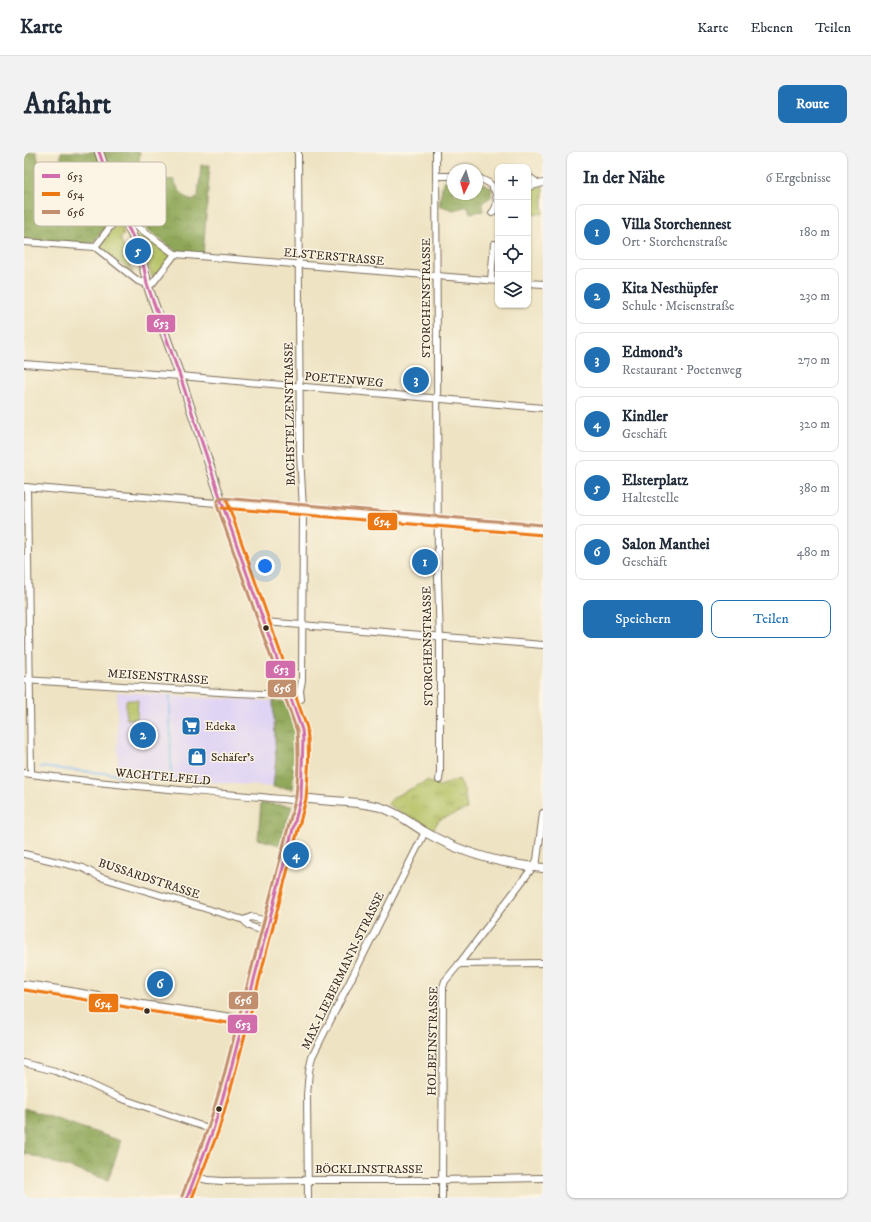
<!DOCTYPE html>
<html lang="de">
<meta charset="utf-8">
<style>
body{margin:0;font-family:"IM FELL DW Pica",serif;background:#f2f2f3;color:#1f2937}
.controls{position:absolute;right:12px;top:12px;display:grid;overflow:hidden;border-radius:8px;box-shadow:0 1px 3px #0004}
.controls button{width:36px;height:36px;display:grid;place-items:center;padding:0;border:0;border-bottom:1px solid #e0e1e3;background:#fff;color:#1f2937;font:20px sans-serif}
.compass{position:absolute;left:423px;top:12px;width:36px;height:36px;border-radius:50%;background:#fff;box-shadow:0 1px 3px #0004;rotate:185deg}
.you{position:absolute;left:241px;top:414px;width:14px;height:14px;margin:-10px;border:3px solid #fff;border-radius:50%;background:#1a73e8;box-shadow:0 0 0 6px #1a73e833}
.badge{display:grid;place-items:center;width:26px;height:26px;border-radius:50%;background:#1f6fb2;color:#fff;font-size:13px;font-weight:700}
.pin{position:absolute;translate:-50% -50%;border:2px solid #fff;box-shadow:0 1px 4px #0006}
.list{margin:0;padding:0;list-style:none}
h2{display:flex;justify-content:space-between;align-items:center;height:52px;margin:0;padding:0 16px;font-size:17px}
h2 small{font-size:13px;font-weight:400;color:#747a83}
.list li{display:grid;grid-template-columns:26px 1fr auto;gap:12px;align-items:center;box-sizing:border-box;height:56px;margin:0 8px 8px;padding:0 8px;border:1px solid #e0e1e3;border-radius:8px}
.list b{display:block;font-size:15px;white-space:nowrap}
.list p{margin:0;font-size:13px;white-space:nowrap;color:#747a83}
.list em{font-size:13px;font-style:normal;color:#747a83}
.actions{display:flex;gap:8px;padding:12px 16px}
.actions a{flex:1;padding:9px 0;border:1px solid #1f6fb2;border-radius:8px;text-align:center;font-size:14px;color:#1f6fb2}
.actions .main{background:#1f6fb2;color:#fff}
.icon{flex:none;width:22px;height:22px;fill:none;stroke:currentColor;stroke-width:2;stroke-linecap:round;stroke-linejoin:round}
.map{position:relative;flex:none;width:519px;height:1046px;overflow:hidden;border-radius:8px}
header{display:flex;align-items:center;gap:24px;box-sizing:border-box;height:56px;padding:0 20px;background:#fff;border-bottom:1px solid #e0e1e3}
header strong{font-size:19px}
nav{display:flex;gap:22px;margin-inline-start:auto;font-size:14px}
.intro{display:flex;align-items:center;justify-content:space-between;box-sizing:border-box;height:96px;padding:0 24px}
h1{margin:0;font-size:28px}
.button{padding:10px 18px;border-radius:8px;background:#1f6fb2;color:#fff;font-size:14px;font-weight:700}
main{display:flex;gap:24px;padding:0 24px}
aside{flex:1;background:#fff;border-radius:8px;box-shadow:0 1px 3px #0004}
.map>svg:first-child{display:block}
.built{fill:#e0d4f4}
.grass{fill:#b4c163;stroke:#787640}
.forest{fill:url(#forest-crowns);stroke:#65683c}
.park{fill:url(#park-tufts);stroke:#787640}
.lines{fill:none;stroke-linecap:round;stroke-linejoin:round}
.stream{stroke:#84bbf4;stroke-width:2}
.street-casing{stroke:#7a6b58;stroke-width:8}
.secondary-casing{stroke:#7a6b58;stroke-width:10}
.street{stroke:#fff;stroke-width:6}
.secondary{stroke:#fff;stroke-width:8}
.bus-1-casing{stroke:#fcf5e5;stroke-width:6}
.bus-2-casing{stroke:#fcf5e5;stroke-width:6}
.bus-3-casing{stroke:#fcf5e5;stroke-width:6}
.bus-1{stroke:#d06daa;stroke-width:3}
.bus-2{stroke:#ec7814;stroke-width:3}
.bus-3{stroke:#c18f6e;stroke-width:3}
.bus-dot{fill:#3b2a1e;stroke:#fcf5e5;stroke-width:1.5}
.labels{text-anchor:middle;dominant-baseline:central;stroke-width:3;stroke-linejoin:round;paint-order:stroke}
.street-label{font-size:12px;fill:#3b2a1e;stroke:#fcf5e5}
.poi-label{font-size:12px;fill:#3b2a1e;stroke:#fcf5e5;text-anchor:start}
.key{fill:#fcf5e5;stroke:#c2b8a9;stroke-width:1}
.key-label{font-size:11px;fill:#3b2a1e}
.line-badge{stroke:#fcf5e5;stroke-width:1.5}
.badge-label{font-size:11px;text-anchor:middle;font-weight:bold;fill:#fff}
</style>
<header>
<strong>Karte</strong>
<nav><a>Karte</a><a>Ebenen</a><a>Teilen</a></nav>
</header>
<div class="intro"><h1>Anfahrt</h1><a class="button">Route</a></div>
<main>
<div class="map">
<svg width="519" height="1046" viewBox="0 0 519 1046">
<defs>
<pattern id="forest-crowns" width="20" height="18" patternUnits="userSpaceOnUse"><rect width="20" height="18" fill="#8fa759"/><path d="M2 6a3 3 0 1 1 6 0M12 15a3 3 0 1 1 6 0" fill="none" stroke="#768849"/></pattern>
<pattern id="park-tufts" width="24" height="20" patternUnits="userSpaceOnUse"><rect width="24" height="20" fill="#b4c163"/><path d="M3 7l-1-3M5 7V3M7 7l1-3M15 17l-1-3M17 17v-4M19 17l1-3" fill="none" stroke="#949d51"/></pattern>
</defs>
<rect width="100%" height="100%" fill="#fcf5e5"/>
<filter id="ink" filterUnits="userSpaceOnUse"><feTurbulence type="fractalNoise" baseFrequency=".025" numOctaves="2"/><feDisplacementMap in="SourceGraphic" scale="8" xChannelSelector="R" yChannelSelector="G"/><feConvolveMatrix kernelMatrix="1 2 1 2 8 2 1 2 1" color-interpolation-filters="sRGB"/></filter>
<filter id="wash" filterUnits="userSpaceOnUse"><feTurbulence type="fractalNoise" baseFrequency=".012" numOctaves="4" result="noise"/><feDisplacementMap in="SourceGraphic" scale="16" xChannelSelector="R" yChannelSelector="G"/><feGaussianBlur stdDeviation="0.9" result="paint"/><feColorMatrix in="noise" values="0 0 0 0 0 0 0 0 0 0 0 0 0 0 0 0 0 1.4 0 .05"/><feComposite in="paint" operator="in"/></filter>
<g filter="url(#wash)">
<rect width="100%" height="100%" fill="#eee3c3"/>
<g class="built">
<path d="M93,540l52,3v84l-51,-5z"/>
<path d="M148,544l101,5 3,57 -3,29 -101,-8z"/>
</g>
<g class="grass">
<path d="M95,69l5,14 -4,2 1,3 12,33 -35,-26z"/>
<path d="M111,75l38,27 -20,25z"/>
<path d="M102,548h12l-1,19h-11z"/>
</g>
<g class="forest">
<path d="M0,0h12l4,15h21v-15h79l-2,25 36,3c4,10 8,16 18,21l6,-4 3,-32h9l-7,89 -27,-3 -42,-32 -4,-5 -18,4 -20,26 -68,-4z"/>
<path d="M429,28v14h24v-14l15,8 -1,9 -8,5v9l-13,2 -2,-7 -15,4 -14,-5 4,-24z"/>
<path d="M249,549l13,1 11,28v9l-5,50 -19,-2 3,-29z"/>
<path d="M237,651l31,3 -12,39 -22,-6z"/>
<path d="M0,956l97,33 -13,39 -84,-27z"/>
</g>
<g class="park">
<path d="M519,34v28l-15,-1 1,-25z"/>
<path d="M435,627l5,11 3,19 -28,11 -7,11 -45,-27 7,-7 33,-16 13,5z"/>
</g>
<g class="lines">
<g class="stream">
<path d="M16,615l83,8"/>
<path d="M108,624l22,2"/>
<path d="M139,627l8,1 -1,-85"/>
</g>
</g>
</g>
<g filter="url(#ink)">
<g class="lines">
<defs>
<g id="street">
<path d="M274,0l2,303 3,54 -1,171 -2,11 1,8"/>
<path d="M412,0l2,426 2,64v130l-1,8"/>
<path d="M412,24h17"/>
<path d="M453,25c4,2 8,4 12,6 8,7 11,22 3,30"/>
<path d="M505,25l10,7"/>
<path d="M504,35l15,-4"/>
<path d="M0,90l71,5"/>
<path d="M71,95l43,34 9,3h5l23,-30"/>
<path d="M71,95l21,-28 6,-2 9,5 44,32"/>
<path d="M151,102l262,22 61,5"/>
<path d="M467,128l3,-36"/>
<path d="M504,131l15,1"/>
<path d="M0,212l156,12 363,32"/>
<path d="M0,335l519,43"/>
<path d="M3,335l4,287"/>
<path d="M241,470l278,23"/>
<path d="M0,528l212,13 54,2"/>
<path d="M0,621c88,13 178,18 267,27l10,-2"/>
<path d="M0,702l59,14 17,9 144,43 5,6 18,6"/>
<path d="M220,768l7,-3 19,5"/>
<path d="M435,812l84,-1"/>
<path d="M0,911l31,8 28,10 34,16 96,33"/>
<path d="M171,1025l13,3 14,1 86,-1h134l101,-2"/>
<path d="M284,1046l-1,-103 2,-24 3,-14 113,-225"/>
<path d="M418,1046l1,-211 2,-6 14,-17 74,-97 4,-7 6,-47"/>
</g>
<g id="secondary">
<path d="M75,0l24,69"/>
<path d="M98,65c11,14 23,49 25,67l33,92 42,127 80,227 1,10 -2,58 -73,282 -15,50 -26,68"/>
<path d="M277,646c15,2 30,3 46,4 11,1 22,2 33,5 17,5 30,16 45,25 36,21 76,32 118,36"/>
<path d="M0,833c42,5 83,14 125,21 31,5 63,8 94,14"/>
</g>
</defs>
<use href="#street" class="street-casing"/>
<use href="#secondary" class="secondary-casing"/>
<use href="#street" class="street"/>
<use href="#secondary" class="secondary"/>
<defs>
<path id="bus-1" d="M75,0l23,65 8,14 8,18 6,19 3,16 33,92 42,127 80,227 1,10 -2,58 -73,282 -15,50 -26,68"/>
<g id="bus-2">
<path d="M198,356l321,27"/>
<path d="M0,838l46,7 78,14 94,14"/>
<path d="M168,1046l26,-66 15,-51 73,-282c2,-23 4,-47 1,-71l-80,-227"/>
</g>
<path id="bus-3" d="M158,1044l26,-68 15,-49 73,-282c2,-22 3,-44 1,-66l-80,-226c0,-4 2,-7 5,-7l321,27"/>
</defs>
<use href="#bus-1" class="bus-1-casing"/>
<use href="#bus-2" class="bus-2-casing"/>
<use href="#bus-3" class="bus-3-casing"/>
<use href="#bus-1" class="bus-1"/>
<use href="#bus-2" class="bus-2"/>
<use href="#bus-3" class="bus-3"/>
</g>
</g>
<defs>
<symbol id="supermarket-square" viewBox="-11 -11 22 22"><rect x="-9" y="-9" width="18" height="18" rx="4" fill="#1f6fb2" stroke="#fcf5e5"/><path d="M-6-5.5h2.5l.6 2H6L4.5 2H-2.5L-4.4-4H-6ZM-1.5 3.2a1.3 1.3 0 1 0 .1 0ZM3 3.2a1.3 1.3 0 1 0 .1 0Z" fill="#fff"/></symbol>
<symbol id="shop-square" viewBox="-11 -11 22 22"><rect x="-9" y="-9" width="18" height="18" rx="4" fill="#1f6fb2" stroke="#fcf5e5"/><path d="M-5-2.5h2.3a2.7 3.5 0 0 1 5.4 0H5L5.5 6h-11ZM-1.5-2.5h3a1.5 2.3 0 0 0-3 0Z" fill="#fff"/></symbol>
</defs>
<g fill-rule="evenodd">
<use href="#supermarket-square" x="156" y="563" width="22" height="22"/>
<use href="#shop-square" x="162" y="594" width="22" height="22"/>
</g>
<g class="bus-dot">
<circle cx="242" cy="476" r="3.5"/>
<circle cx="123" cy="859" r="3.5"/>
<circle cx="195" cy="957" r="3.5"/>
</g>
<g class="labels">
<g class="street-label">
<text transform="translate(310 105) rotate(5)">ELSTERSTRASSE</text>
<text transform="translate(402 146) rotate(-90)">STORCHENSTRASSE</text>
<text transform="translate(320 228) rotate(5)">POETENWEG</text>
<text transform="translate(266 262) rotate(-91)">BACHSTELZENSTRASSE</text>
<text transform="translate(404 494) rotate(-91)">STORCHENSTRASSE</text>
<text transform="translate(134 525) rotate(4)">MEISENSTRASSE</text>
<text transform="translate(139 625) rotate(5)">WACHTELFELD</text>
<text transform="translate(125 727) rotate(18)">BUSSARDSTRASSE</text>
<text transform="translate(319 819) rotate(-64)">MAX-LIEBERMANN-STRASSE</text>
<text transform="translate(409 889) rotate(-89)">HOLBEINSTRASSE</text>
<text x="345" y="1017">BÖCKLINSTRASSE</text>
</g>
<g class="poi-label">
<text x="181" y="574">Edeka</text>
<text x="187" y="605">Schäfer's</text>
</g>
</g>
<rect x="10" y="10" width="132" height="64" rx="6" class="key"/>
<rect x="18" y="22" width="18" height="4" fill="#d06daa"/>
<rect x="18" y="40" width="18" height="4" fill="#ec7814"/>
<rect x="18" y="58" width="18" height="4" fill="#c18f6e"/>
<g class="key-label">
<text x="43" y="28">653</text>
<text x="43" y="46">654</text>
<text x="43" y="64">656</text>
</g>
<g class="line-badge">
<rect x="122" y="162" width="30" height="19" rx="4" fill="#d06daa"/>
<rect x="343" y="360" width="31" height="19" rx="4" fill="#ec7814"/>
<rect x="241" y="508" width="31" height="19" rx="4" fill="#d06daa"/>
<rect x="243" y="527" width="30" height="19" rx="4" fill="#c18f6e"/>
<rect x="204" y="839" width="31" height="19" rx="4" fill="#c18f6e"/>
<rect x="64" y="841" width="31" height="20" rx="4" fill="#ec7814"/>
<rect x="203" y="862" width="31" height="20" rx="4" fill="#d06daa"/>
</g>
<g class="badge-label">
<text x="137" y="175">653</text>
<text x="358" y="373">654</text>
<text x="257" y="521">653</text>
<text x="258" y="540">656</text>
<text x="219" y="852">656</text>
<text x="79" y="855">654</text>
<text x="219" y="876">653</text>
</g>
</svg>
<div class="controls">
<button>+</button>
<button>−</button>
<button><svg class="icon" aria-label="locate" viewBox="0 0 24 24"><circle cx="12" cy="12" r="6"/><path d="M12 2v4M12 18v4M2 12h4M18 12h4"/></svg></button>
<button><svg class="icon" aria-label="layers" viewBox="0 0 24 24"><path d="M12 4l9 5-9 5-9-5zM3 14l9 5 9-5"/></svg></button>
</div>
<svg class="compass" viewBox="-18 -18 36 36"><path d="M0-13l5 13h-10z" fill="#e53935"/><path d="M0 13l5-13h-10z" fill="#747a83"/></svg>
<div class="you"></div>
<div class="pin badge" style="left:401px;top:410px">1</div>
<div class="pin badge" style="left:119px;top:583px">2</div>
<div class="pin badge" style="left:392px;top:228px">3</div>
<div class="pin badge" style="left:272px;top:703px">4</div>
<div class="pin badge" style="left:114px;top:99px">5</div>
<div class="pin badge" style="left:136px;top:832px">6</div>
</div>
<aside>
<h2>In der Nähe<small>6 Ergebnisse</small></h2>
<ul class="list">
<li><span class="badge">1</span><div><b>Villa Storchennest</b><p>Ort · Storchenstraße</p></div><em>180 m</em></li>
<li><span class="badge">2</span><div><b>Kita Nesthüpfer</b><p>Schule · Meisenstraße</p></div><em>230 m</em></li>
<li><span class="badge">3</span><div><b>Edmond's</b><p>Restaurant · Poetenweg</p></div><em>270 m</em></li>
<li><span class="badge">4</span><div><b>Kindler</b><p>Geschäft</p></div><em>320 m</em></li>
<li><span class="badge">5</span><div><b>Elsterplatz</b><p>Haltestelle</p></div><em>380 m</em></li>
<li><span class="badge">6</span><div><b>Salon Manthei</b><p>Geschäft</p></div><em>480 m</em></li>
</ul>
<div class="actions"><a class="main">Speichern</a><a>Teilen</a></div>
</aside>
</main>
